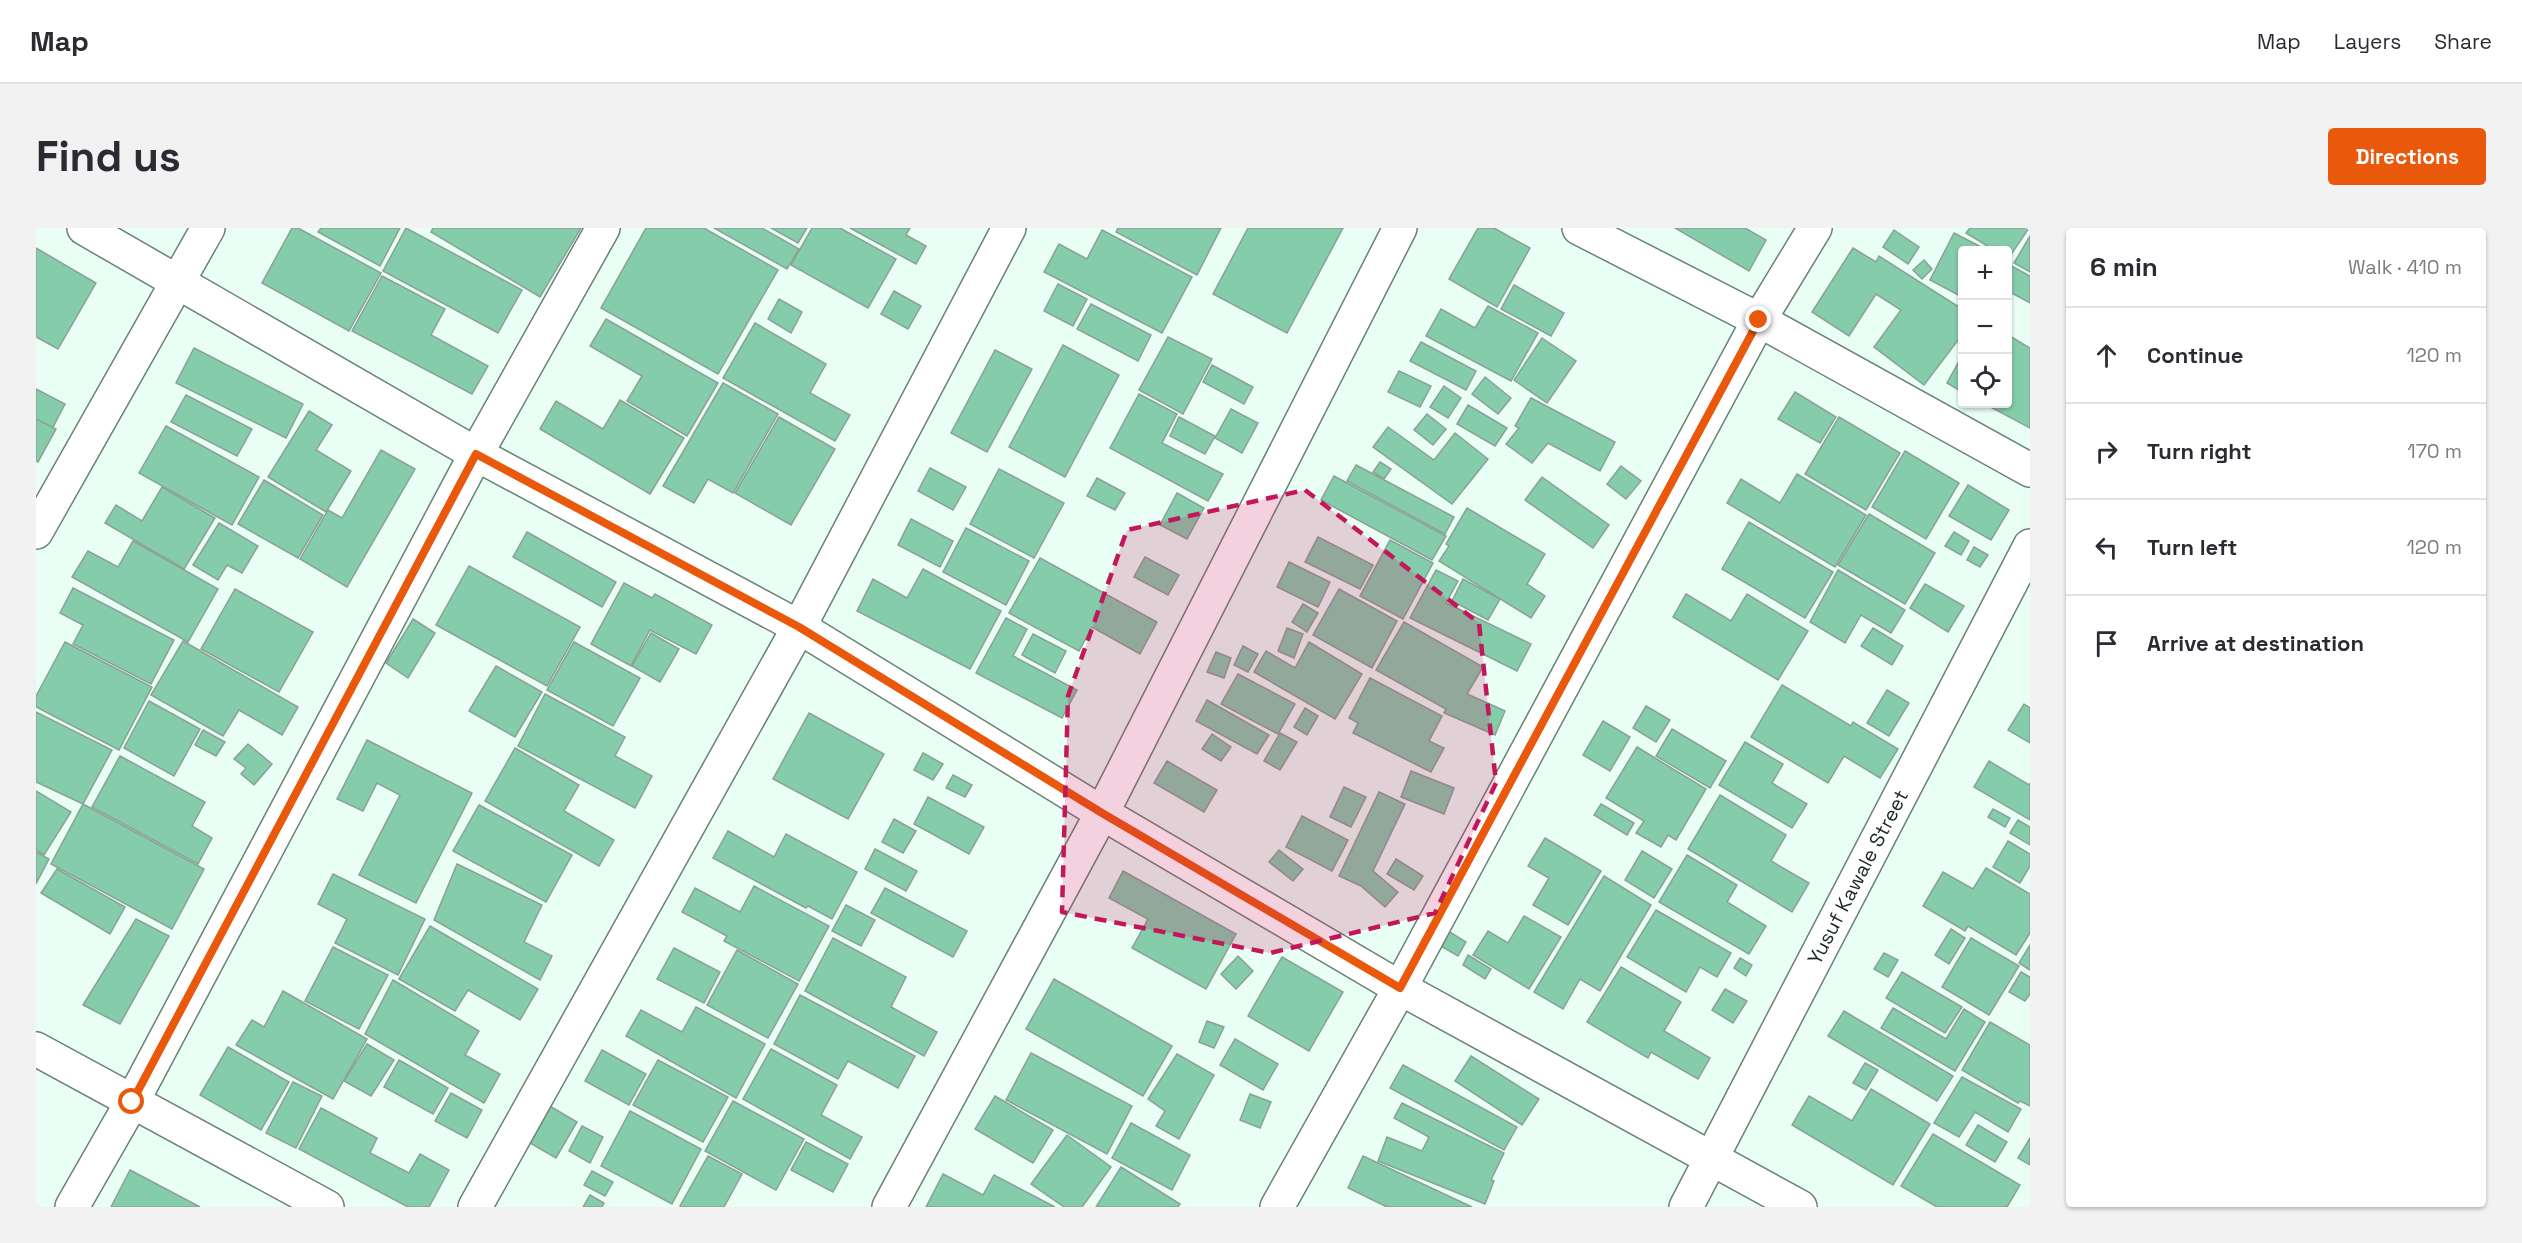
<!DOCTYPE html>
<meta charset="utf-8">
<style>
body{margin:0;font-family:"Space Grotesk",sans-serif;background:#f2f2f3;color:#2b2b33}
.controls{position:absolute;right:18px;top:18px;display:grid;overflow:hidden;border-radius:6px;box-shadow:0 2px 4px #0004}
.controls button{width:54px;height:54px;display:grid;place-items:center;padding:0;border:0;border-bottom:2px solid #e1e1e2;background:#fff;color:#2b2b33;font:30px sans-serif}
.stop{position:absolute;width:18px;height:18px;margin:-14px;border:4px solid #ea580c;border-radius:50%;background:#fff}
.stop.end{background:#ea580c;border-color:#fff;box-shadow:0 2px 6px #0008}
.list{margin:0;padding:0;list-style:none}
h2{display:flex;justify-content:space-between;align-items:center;height:78px;margin:0;padding:0 24px;font-size:26px}
h2 small{font-size:20px;font-weight:400;color:#7c7c81}
.list li{display:grid;grid-template-columns:39px 1fr auto;gap:18px;align-items:center;box-sizing:border-box;height:96px;padding:0 24px;border-top:2px solid #e1e1e2}
.list b{display:block;font-size:22px;white-space:nowrap}
.list em{font-size:20px;font-style:normal;color:#7c7c81}
.icon{flex:none;width:33px;height:33px;fill:none;stroke:currentColor;stroke-width:2;stroke-linecap:round;stroke-linejoin:round}
.map{position:relative;flex:none;width:1994px;height:979px;overflow:hidden;border-radius:6px}
header{display:flex;align-items:center;gap:36px;box-sizing:border-box;height:84px;padding:0 30px;background:#fff;border-bottom:2px solid #e1e1e2}
header strong{font-size:28px}
nav{display:flex;gap:33px;margin-inline-start:auto;font-size:21px}
.intro{display:flex;align-items:center;justify-content:space-between;box-sizing:border-box;height:144px;padding:0 36px}
h1{margin:0;font-size:42px}
.button{padding:15px 27px;border-radius:6px;background:#ea580c;color:#fff;font-size:21px;font-weight:700}
main{display:flex;gap:36px;padding:0 36px}
aside{flex:1;background:#fff;border-radius:6px;box-shadow:0 2px 4px #0004}
.map>svg:first-child{display:block}
.building{fill:#85ccab;stroke:#8aa296;stroke-width:1.5}
.lines{fill:none;stroke-linecap:round;stroke-linejoin:round}
.minor-casing{stroke:#6a8276;stroke-width:36}
.minor{stroke:#fff;stroke-width:33}
.route{stroke:#ea580c;stroke-width:8}
.marked{fill:#c2185b;fill-opacity:0.2;stroke:#c2185b;stroke-width:4.5;stroke-dasharray:12 8;stroke-linejoin:round}
.labels{text-anchor:middle;dominant-baseline:central;stroke-width:4.5;stroke-linejoin:round;paint-order:stroke}
.street-label{font-size:20px;fill:#1e2823;stroke:#e9fef4}
</style>
<header>
<strong>Map</strong>
<nav><a>Map</a><a>Layers</a><a>Share</a></nav>
</header>
<div class="intro"><h1>Find us</h1><a class="button">Directions</a></div>
<main>
<div class="map">
<svg width="1994" height="979" viewBox="0 0 1994 979">
<rect width="100%" height="100%" fill="#e9fef4"/>
<g class="building">
<path d="M256,0h6l83,45 -32,58 -87,-48z"/>
<path d="M285,0h79l-20,38 -62,-34z"/>
<path d="M370,0l116,62 -24,43 -115,-62z"/>
<path d="M397,0h148l-41,69 -109,-65z"/>
<path d="M610,0h58l74,42 -60,104 -117,-66z"/>
<path d="M678,0h48l37,21 -12,20z"/>
<path d="M735,0h36l-9,15z"/>
<path d="M776,0h28l56,31 -28,49 -77,-43z"/>
<path d="M814,0h60l-4,7 20,11 -10,18z"/>
<path d="M1082,0h103l-24,47 -81,-43z"/>
<path d="M1212,0h95l-56,105 -74,-39z"/>
<path d="M1442,0h16l36,20 -33,59 -48,-28z"/>
<path d="M1639,0h70l21,12 -17,31z"/>
<path d="M1934,0h59l-21,31v-9h-14l-28,-17z"/>
<path d="M1066,2l90,47 -30,56 -118,-61 15,-28 28,15z"/>
<path d="M1858,2l25,17 -11,17 -25,-17z"/>
<path d="M1918,5l33,17h-25v47l-32,-17z"/>
<path d="M1994,8v36l-16,-9z"/>
<path d="M0,20l60,35 -38,66 -22,-12z"/>
<path d="M1817,20l23,14 3,-6 83,53v22l-3,8 -35,46 -50,-38 27,-37 -25,-16 -27,42 -37,-24z"/>
<path d="M1888,32l8,9 -10,10 -9,-9z"/>
<path d="M1972,36l22,12v27l-22,-12z"/>
<path d="M346,48l63,33 -14,26 57,31 -16,28 -120,-63z"/>
<path d="M1022,56l29,15 -14,27 -29,-15z"/>
<path d="M1478,57l50,28 -13,23 -50,-27z"/>
<path d="M858,63l27,15 -13,23 -27,-15z"/>
<path d="M743,71l23,13 -11,21 -23,-14z"/>
<path d="M1055,76l60,31 -13,26 -61,-32z"/>
<path d="M1452,78l50,27 -27,48 -85,-45 15,-27 34,19z"/>
<path d="M570,91l112,64 -31,53 -60,-35 15,-25 -52,-30z"/>
<path d="M719,95l71,41 -16,29 40,22 -15,26 -112,-63z"/>
<path d="M1972,107l22,13v80l-45,-24h23z"/>
<path d="M1132,109l44,22 -29,55 -44,-24z"/>
<path d="M1506,110l34,23 -29,42 -33,-23z"/>
<path d="M1385,114l55,29 -10,19 -56,-29z"/>
<path d="M1027,117l56,30 -54,102 -56,-30z"/>
<path d="M158,120l109,56 -17,34 -110,-55z"/>
<path d="M959,122l37,19 -45,83 -36,-19z"/>
<path d="M1926,128v36l-15,-9z"/>
<path d="M1176,137l41,22 -9,17 -41,-22z"/>
<path d="M1363,143l32,15 -11,21 -32,-15z"/>
<path d="M1449,149l26,21 -13,16 -26,-20z"/>
<path d="M687,155l55,31 -45,79 -25,-14 -14,24 -31,-17z"/>
<path d="M1408,158l17,12 -13,20 -18,-11z"/>
<path d="M0,161l29,15 -14,27 -15,-7z"/>
<path d="M1759,164l41,25 -16,26 -42,-24z"/>
<path d="M1103,166l38,20 -15,29 61,31 -15,27 -98,-53z"/>
<path d="M150,167l66,34 -15,27 -66,-34z"/>
<path d="M1495,170l84,44 -15,29 -52,-28 -16,20 -26,-19 13,-16 -4,-2z"/>
<path d="M584,172l64,38 -34,56 -110,-65 16,-28 47,28z"/>
<path d="M1432,177l39,23 -12,18 -38,-22z"/>
<path d="M1195,181l27,14 -16,30 -27,-15z"/>
<path d="M273,183l23,14 -16,25 35,21 -25,41 -58,-35z"/>
<path d="M1391,186l19,15 -13,16 -19,-15z"/>
<path d="M743,189l56,32 -44,76 -56,-32z"/>
<path d="M1143,189l36,19 -10,18 -35,-18z"/>
<path d="M1803,189l61,36 -34,57 -61,-36z"/>
<path d="M0,191l20,10 -18,33 -2,-1z"/>
<path d="M130,198l93,51 -27,48 -93,-52z"/>
<path d="M1352,199l46,33 21,-27 33,26 -36,45 -79,-57z"/>
<path d="M345,222l34,19 -68,118 -47,-28 28,-49 14,8z"/>
<path d="M1869,223l54,32 -33,56 -54,-32z"/>
<path d="M1344,234l11,7 -7,10 -11,-7z"/>
<path d="M1320,237l98,52 -9,17 -98,-53z"/>
<path d="M1585,238l20,15 -15,18 -19,-15z"/>
<path d="M894,240l36,19 -13,23 -35,-19z"/>
<path d="M963,241l65,34 -30,55 -64,-34z"/>
<path d="M1761,246l69,41 -31,52 -108,-64 14,-24 39,24z"/>
<path d="M1298,248l112,60 -14,24 -111,-60z"/>
<path d="M1506,249l67,48 -16,23 -68,-48z"/>
<path d="M1061,250l28,15 -10,17 -28,-14z"/>
<path d="M228,252l59,35 -25,43 -60,-34z"/>
<path d="M1932,257l41,25 -18,30 -42,-24z"/>
<path d="M126,259l53,31 -31,51 -79,-46 11,-18 26,16z"/>
<path d="M1141,265l27,15 -17,31 -27,-14z"/>
<path d="M1431,280l78,46 -18,30 18,12 -14,22 -92,-57 10,-15 -3,-2z"/>
<path d="M1833,286l66,39 -30,51 -67,-39z"/>
<path d="M875,291l42,22 -13,26 -42,-22z"/>
<path d="M1713,294l84,50 -28,46 -83,-49z"/>
<path d="M183,295l39,23 -16,27 -15,-8 -9,15 -25,-15z"/>
<path d="M930,300l63,33 -23,44 -63,-33z"/>
<path d="M491,304l89,50 -14,25 -89,-50z"/>
<path d="M1918,304l15,9 -8,14 -16,-9z"/>
<path d="M1282,309l55,28 -13,24 -55,-27z"/>
<path d="M1354,312l43,23 -30,56 -43,-23z"/>
<path d="M97,313l85,48 -30,53 -116,-65 16,-26 30,16z"/>
<path d="M1938,319l14,8 -8,12 -13,-7z"/>
<path d="M1109,329l34,18 -11,20 -34,-18z"/>
<path d="M1004,330l117,64 -17,32 -48,-27 -13,24 -70,-38z"/>
<path d="M1253,334l41,20 -12,25 -41,-20z"/>
<path d="M433,338l111,61 -33,59 -111,-61z"/>
<path d="M887,341l78,42 -31,58 -113,-58 16,-32 34,19z"/>
<path d="M1400,342l22,11 -12,22 85,41 -14,27 -107,-53z"/>
<path d="M1802,342l67,40 -14,23 -30,-18 -16,28 -35,-21z"/>
<path d="M1427,351l37,20 -12,21 -36,-19z"/>
<path d="M588,355l28,15 3,-4 57,31 -16,29 -46,-24 -19,36 -40,-22z"/>
<path d="M1889,356l39,22 -16,26 -38,-24z"/>
<path d="M37,360l101,52 -23,44 -78,-40 10,-19 -23,-12z"/>
<path d="M199,361l78,43 -34,60 -78,-43z"/>
<path d="M1303,361l58,32 -25,47 -59,-33z"/>
<path d="M1650,366l45,27 16,-27 61,37 -30,49 -105,-63z"/>
<path d="M1267,376l15,9 -11,19 -15,-10z"/>
<path d="M970,390l21,11 -14,27 64,34 -15,28 -86,-45z"/>
<path d="M377,391l22,14 -27,45 -22,-15z"/>
<path d="M1368,394l79,45 -16,27 38,17 -10,24 -51,-22 2,-4 -70,-39z"/>
<path d="M1251,400l16,6 -9,24 -16,-7z"/>
<path d="M1837,400l30,18 -11,19 -31,-19z"/>
<path d="M615,405l28,16 -19,33 -28,-16z"/>
<path d="M997,406l33,17 -11,22 -33,-18z"/>
<path d="M147,413l115,66 -16,28 -43,-25 -16,26 -72,-41z"/>
<path d="M29,414l87,45 -33,63 -83,-43v-11z"/>
<path d="M538,414l66,36 -27,48 -66,-36z"/>
<path d="M1273,414l53,32 -27,45 -81,-47 12,-21 29,17z"/>
<path d="M1207,418l15,8 -10,18 -14,-7z"/>
<path d="M1180,424l15,6 -7,20 -17,-6z"/>
<path d="M460,438l46,26 -27,45 -46,-26z"/>
<path d="M1202,446l57,30 -17,30 -57,-30z"/>
<path d="M1334,450l72,38 -13,25 15,7 -13,24 -78,-39 5,-10 -9,-5z"/>
<path d="M1746,457l69,41 2,-4 45,27 -18,29 -36,-22 -16,27 -77,-46z"/>
<path d="M1851,462l22,13 -20,33 -22,-13z"/>
<path d="M509,466l80,43 -10,19 37,20 -17,32 -117,-62z"/>
<path d="M1171,472l62,35 -12,19 -61,-33z"/>
<path d="M113,473l51,28 -26,47 -50,-28z"/>
<path d="M1988,476l6,4v35l-22,-13z"/>
<path d="M1610,478l24,14 -14,22 -23,-14z"/>
<path d="M1269,480l13,8 -11,19 -13,-8z"/>
<path d="M0,484l76,38 -29,54 -47,-22z"/>
<path d="M773,485l75,41 -36,65 -75,-40z"/>
<path d="M1567,493l27,16 -20,34 -27,-16z"/>
<path d="M1636,501l54,32 -16,27 -54,-32z"/>
<path d="M167,502l22,12 -9,14 -21,-11z"/>
<path d="M1244,505l17,9 -17,28 -16,-9z"/>
<path d="M1176,506l19,13 -10,14 -19,-12z"/>
<path d="M331,512l105,53 -56,110 -57,-28 41,-80 -23,-12 -14,28 -26,-12z"/>
<path d="M1709,514l38,22 -11,19 35,21 -15,24 -73,-43z"/>
<path d="M212,516l24,20 -18,21 -13,-11 5,-6 -12,-9z"/>
<path d="M1601,519l69,42 -30,51 -8,-5 -7,12 -25,-14 8,-12 -38,-23z"/>
<path d="M479,520l64,37 -15,26 50,29 -15,26 -114,-65z"/>
<path d="M887,525l20,11 -10,16 -19,-10z"/>
<path d="M84,528l85,46 -13,24 20,12 -14,26 -106,-57z"/>
<path d="M1131,533l50,29 -13,22 -50,-29z"/>
<path d="M1953,533l40,24 1,-2v37l-56,-33z"/>
<path d="M1375,543l43,17 -10,26 -43,-17z"/>
<path d="M917,547l19,10 -7,12 -19,-9z"/>
<path d="M1308,559l22,10 -15,30 -21,-10z"/>
<path d="M0,563l35,21 -27,43 -8,-5z"/>
<path d="M1343,564l26,12 -32,67 25,21 -13,15 -24,-21 -22,-10z"/>
<path d="M1684,567l66,40 -15,26 38,22 -17,29 -104,-63z"/>
<path d="M892,569l56,30 -15,27 -55,-30z"/>
<path d="M47,576l121,65 -32,60 -121,-65z"/>
<path d="M1565,576l33,19 -7,12 -33,-20z"/>
<path d="M443,577l93,50 -26,47 -93,-51z"/>
<path d="M1957,581l17,9 -5,9 -17,-10z"/>
<path d="M1266,588l46,24 -16,31 -46,-24z"/>
<path d="M858,591l22,12 -13,22 -21,-11z"/>
<path d="M1982,592l12,7v18l-20,-12z"/>
<path d="M692,603l46,26 12,-23 71,38 -25,47 -24,-13 -2,2 -93,-50z"/>
<path d="M1509,610l56,33 -33,54 -35,-20 16,-27 -21,-12z"/>
<path d="M1972,613l22,13v12l-10,17 -27,-16z"/>
<path d="M839,621l42,22 -11,20 -41,-22z"/>
<path d="M1243,622l24,19 -10,12 -24,-19z"/>
<path d="M1606,623l30,18 -18,29 -29,-18z"/>
<path d="M0,624l13,7 -13,25z"/>
<path d="M1651,627l50,30 -10,17 39,24 -17,28 -90,-52z"/>
<path d="M1360,631l27,17 -9,14 -27,-16z"/>
<path d="M421,636l85,41 -18,37 28,14 -12,24 -106,-60z"/>
<path d="M1950,640l44,26v39l-14,22 -48,-29 -3,5 -42,-25 20,-34 30,17z"/>
<path d="M21,641l68,38 -15,27 -69,-41z"/>
<path d="M1087,643l113,63 -30,55 -74,-41 16,-29 -39,-21z"/>
<path d="M297,646l92,45 -27,56 -63,-32 12,-24 -29,-15z"/>
<path d="M1568,648l47,29 -51,86 -20,-12 -17,30 -29,-17z"/>
<path d="M718,658l75,40 -30,55 -75,-40 3,-5 -45,-24 13,-24 45,24z"/>
<path d="M849,660l82,43 -14,26 -82,-44z"/>
<path d="M810,677l29,15 -14,26 -29,-15z"/>
<path d="M1620,682l75,43 -14,24 -17,-10 -14,25 -59,-35z"/>
<path d="M1488,688l37,21 -32,52 -56,-34 15,-24 20,12z"/>
<path d="M100,691l33,17 -49,88 -37,-19z"/>
<path d="M394,698l108,63 -18,31 -52,-30 -13,21 -56,-32z"/>
<path d="M1915,701l14,9 -16,26 -14,-9z"/>
<path d="M1412,703l18,11 -8,14 -19,-11z"/>
<path d="M797,710l73,39 -15,30 46,25 -13,24 -119,-65z"/>
<path d="M1935,710l48,28 -30,49 -47,-28z"/>
<path d="M1994,717v25l-11,-7z"/>
<path d="M297,719l55,28 -29,54 -54,-28z"/>
<path d="M638,720l46,24 -16,31 -47,-24z"/>
<path d="M701,722l61,34 -30,54 -61,-33z"/>
<path d="M1848,725l14,7 -10,17 -14,-8z"/>
<path d="M1432,727l23,14 -6,10 -22,-14z"/>
<path d="M1202,728l15,15 -17,18 -15,-15z"/>
<path d="M1246,729l61,35 -34,59 -61,-35z"/>
<path d="M1704,730l12,7 -6,11 -12,-8z"/>
<path d="M1585,739l60,35 -17,29 46,27 -12,21 -47,-27 -3,6 -61,-36z"/>
<path d="M1866,744l60,35 -17,26 -59,-35z"/>
<path d="M1985,744l9,5v17l-5,7 -16,-9z"/>
<path d="M1018,751l118,67 -29,50 -117,-67z"/>
<path d="M357,752l86,51 -14,24 35,19 -16,29 -119,-69z"/>
<path d="M1689,761l22,12 -14,22 -21,-13z"/>
<path d="M247,763l84,48 -34,60 -97,-54 16,-25 12,7z"/>
<path d="M764,767l115,61 -17,32 -50,-27 -10,18 -64,-35z"/>
<path d="M660,779l69,37 -29,54 -110,-62 15,-26 41,22z"/>
<path d="M1857,780l53,31 18,-30 21,13 -30,49 -74,-43z"/>
<path d="M1808,783l109,65 -16,25 -109,-65z"/>
<path d="M1171,793l17,6 -10,21 -15,-6z"/>
<path d="M1954,794l40,23v61l-10,-5 -2,2 -56,-33z"/>
<path d="M1199,811l43,25 -15,26 -43,-25z"/>
<path d="M331,816l27,16 -23,36 -27,-15z"/>
<path d="M192,819l61,35 -28,48 -61,-35z"/>
<path d="M735,821l66,36 -16,30 41,22 -12,22 -107,-60z"/>
<path d="M566,822l44,24 -17,31 -44,-24z"/>
<path d="M995,825l101,53 -25,48 -101,-54z"/>
<path d="M1141,826l37,21 -35,64 -23,-13 9,-15 -17,-12z"/>
<path d="M1435,828l68,43 -17,26 -67,-44z"/>
<path d="M363,832l49,28 -15,26 -49,-27z"/>
<path d="M622,832l70,37 -25,45 -70,-37z"/>
<path d="M1829,835l13,7 -12,20 -13,-7z"/>
<path d="M1367,837l114,62 -13,23 -114,-62z"/>
<path d="M1926,849l59,32 -13,23 -33,-20 -16,25 -25,-14z"/>
<path d="M257,854l29,14 -26,52 -30,-15z"/>
<path d="M1835,861l59,35 -37,61 -101,-60 17,-29 43,25z"/>
<path d="M415,865l31,17 -15,28 -32,-17z"/>
<path d="M1214,866l21,8 -11,26 -20,-8z"/>
<path d="M959,868l58,34 -20,33 -58,-34z"/>
<path d="M697,873l71,38 -28,51 -71,-39z"/>
<path d="M507,874l34,20 -21,36 -33,-19z"/>
<path d="M1366,875l102,50 -13,27 3,1 -9,23 -107,-43 9,-24 35,14 7,-14 -35,-19z"/>
<path d="M285,880l56,30 -7,15 39,20 11,-19 29,16 -20,37h-21l-109,-58z"/>
<path d="M594,883l71,38 -29,55 -71,-38z"/>
<path d="M1095,895l59,32 -18,35 -60,-32z"/>
<path d="M1942,897l29,17 -12,20 -29,-17z"/>
<path d="M546,898l21,11 -13,26 -21,-12z"/>
<path d="M1897,906l87,51 -13,22h-70l-36,-21z"/>
<path d="M1031,907l44,32 -29,40h-18l-33,-23z"/>
<path d="M1994,910v27l-12,-7z"/>
<path d="M770,914l42,22 -15,28 -42,-22z"/>
<path d="M672,928l34,18 -18,33h-42l-2,-1z"/>
<path d="M1327,928l109,51h-85l-39,-19z"/>
<path d="M1085,939l59,37 -2,3h-82z"/>
<path d="M94,942l70,37h-89z"/>
<path d="M556,943l21,11 -8,14 -21,-11z"/>
<path d="M907,946l40,21 11,-20 61,32h-129z"/>
<path d="M554,967l14,8 -2,4h-19z"/>
</g>
<g class="lines">
<defs>
<g id="minor">
<path d="M48,0l392,226 323,173 303,186 298,175 400,219"/>
<path d="M1543,0l180,92 271,150"/>
<path d="M0,304l172,-304"/>
<path d="M0,821l291,158"/>
<path d="M36,979l60,-105 344,-648 127,-226"/>
<path d="M439,979l324,-580 210,-399"/>
<path d="M853,979l213,-394 298,-585"/>
<path d="M1241,979l123,-219 359,-668 56,-92"/>
<path id="s1" d="M1650,979l344,-661"/>
</g>
</defs>
<use href="#minor" class="minor-casing"/>
<use href="#minor" class="minor"/>
</g>
<g class="lines">
<path class="route" d="M96,874l344,-648 323,173 303,186 298,175 359,-668"/>
</g>
<path class="marked" d="M1269,262l174,133 17,160 -61,130 -165,40 -208,-41 6,-216 59,-166z"/>
<g class="labels">
<g class="street-label">
<text stroke="none"><textPath href="#s1" startOffset="372">Yusuf Kawale Street</textPath></text>
</g>
</g>
</svg>
<div class="controls">
<button>+</button>
<button>−</button>
<button><svg class="icon" aria-label="locate" viewBox="0 0 24 24"><circle cx="12" cy="12" r="6"/><path d="M12 2v4M12 18v4M2 12h4M18 12h4"/></svg></button>
</div>
<div class="stop" style="left:96px;top:874px"></div>
<div class="stop end" style="left:1723px;top:92px"></div>
</div>
<aside>
<h2>6 min<small>Walk · 410 m</small></h2>
<ul class="list">
<li><svg class="icon" aria-label="ahead" viewBox="0 0 24 24"><path d="M12 20V5M6 11l6-6 6 6"/></svg><div><b>Continue</b></div><em>120 m</em></li>
<li><svg class="icon" aria-label="right" viewBox="0 0 24 24"><path d="M7 20v-9h11M14 6l5 5-5 5"/></svg><div><b>Turn right</b></div><em>170 m</em></li>
<li><svg class="icon" aria-label="left" viewBox="0 0 24 24"><path d="M17 20v-9H6M10 6l-5 5 5 5"/></svg><div><b>Turn left</b></div><em>120 m</em></li>
<li><svg class="icon" aria-label="arrive" viewBox="0 0 24 24"><path d="M6 21V4h12l-3 4 3 4H6"/></svg><div><b>Arrive at destination</b></div></li>
</ul>
</aside>
</main>
